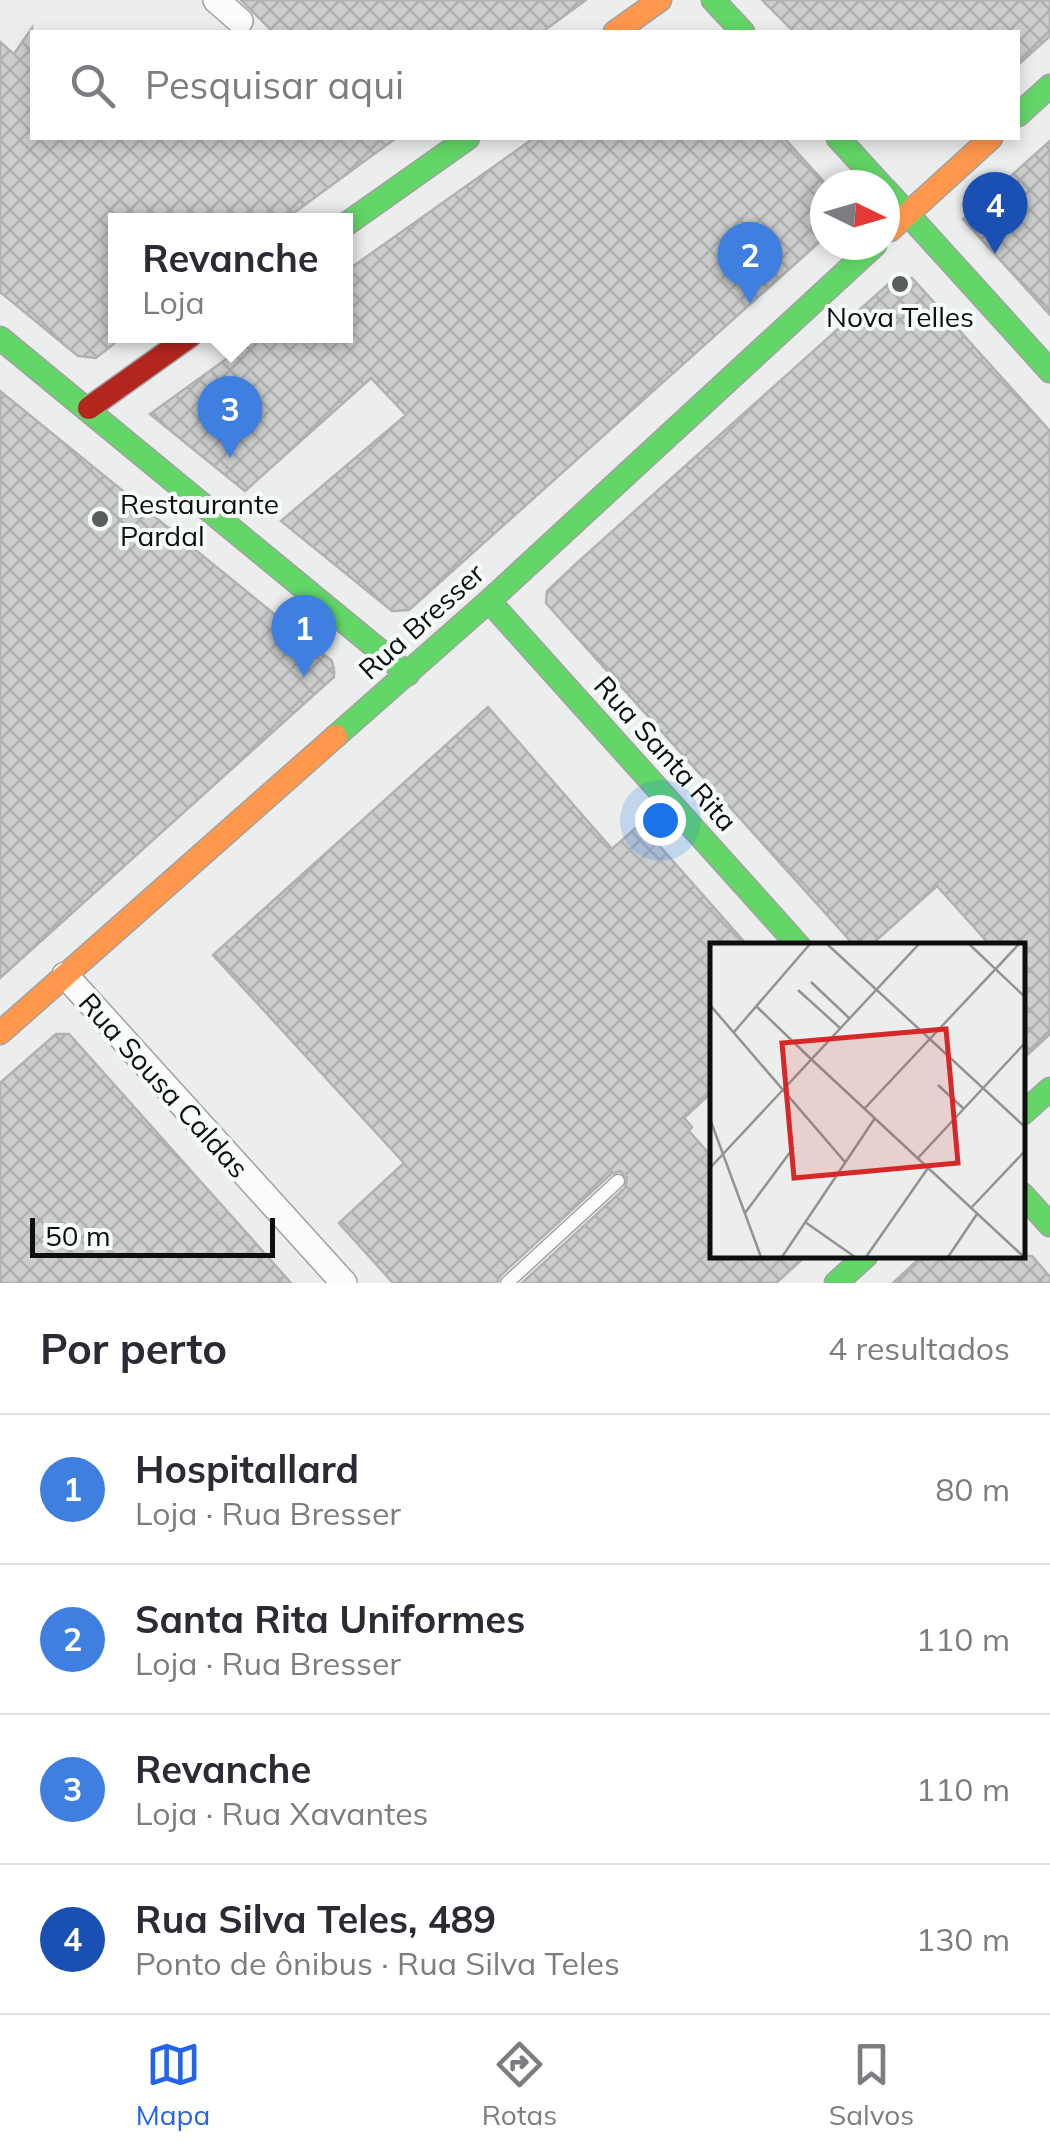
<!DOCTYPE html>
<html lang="pt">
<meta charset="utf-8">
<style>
body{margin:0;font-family:Mulish,sans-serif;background:#f2f2f3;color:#2b2b33}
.compass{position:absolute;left:810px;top:170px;width:90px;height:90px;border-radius:50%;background:#fff;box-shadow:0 5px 15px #0003;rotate:95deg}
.scale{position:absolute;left:30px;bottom:25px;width:245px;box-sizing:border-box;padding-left:10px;border:5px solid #0d0e0e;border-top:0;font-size:28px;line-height:35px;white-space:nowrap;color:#0d0e0e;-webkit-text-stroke:8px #f7fcfb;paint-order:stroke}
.you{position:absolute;left:660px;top:820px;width:35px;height:35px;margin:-25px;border:8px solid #fff;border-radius:50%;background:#1a73e8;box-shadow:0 0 0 15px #1a73e833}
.badge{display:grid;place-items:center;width:65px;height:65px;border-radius:50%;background:#2563eb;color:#fff;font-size:32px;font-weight:700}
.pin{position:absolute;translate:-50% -82px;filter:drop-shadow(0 2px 5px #0008)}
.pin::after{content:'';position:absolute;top:52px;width:35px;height:30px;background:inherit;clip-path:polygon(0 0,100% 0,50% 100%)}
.popup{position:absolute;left:108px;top:213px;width:245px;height:130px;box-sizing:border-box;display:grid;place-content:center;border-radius:0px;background:#fff;filter:drop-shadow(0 2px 8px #0005);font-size:32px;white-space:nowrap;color:#7c7c81}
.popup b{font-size:38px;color:#2b2b33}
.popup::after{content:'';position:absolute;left:50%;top:100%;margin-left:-20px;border:20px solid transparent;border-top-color:#fff}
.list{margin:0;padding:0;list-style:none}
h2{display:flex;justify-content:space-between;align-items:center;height:130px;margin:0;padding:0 40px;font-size:42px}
h2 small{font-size:32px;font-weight:400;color:#7c7c81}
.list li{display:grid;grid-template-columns:65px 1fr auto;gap:30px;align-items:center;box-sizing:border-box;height:150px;padding:0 40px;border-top:2px solid #e1e1e2}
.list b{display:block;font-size:38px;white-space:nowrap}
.list p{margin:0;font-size:32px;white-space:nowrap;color:#7c7c81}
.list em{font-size:32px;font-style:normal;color:#7c7c81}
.icon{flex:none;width:55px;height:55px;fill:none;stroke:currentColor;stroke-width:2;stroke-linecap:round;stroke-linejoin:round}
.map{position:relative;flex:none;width:1050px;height:1283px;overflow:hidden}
.search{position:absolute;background:#fff;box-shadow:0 5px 15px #0003;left:30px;right:30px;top:30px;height:110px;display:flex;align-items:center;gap:25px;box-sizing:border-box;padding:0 35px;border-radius:0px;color:#7c7c81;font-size:38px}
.sheet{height:730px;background:#fff}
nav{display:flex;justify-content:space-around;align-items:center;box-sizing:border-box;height:140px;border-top:2px solid #e1e1e2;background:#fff;font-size:28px;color:#7c7c81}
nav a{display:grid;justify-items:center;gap:5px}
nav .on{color:#2563eb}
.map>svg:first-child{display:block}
.building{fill:url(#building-cross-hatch);stroke:#afb2b0;stroke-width:2.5}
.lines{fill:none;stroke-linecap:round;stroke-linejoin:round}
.lane-casing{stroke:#a0a2a1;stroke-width:15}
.street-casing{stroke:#a0a2a1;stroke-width:28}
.fast-casing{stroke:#a0a2a1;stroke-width:25}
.slow-casing{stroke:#a0a2a1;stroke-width:25}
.jam-casing{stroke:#a0a2a1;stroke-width:25}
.lane{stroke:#fcfcfc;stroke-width:12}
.street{stroke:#fcfcfc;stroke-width:25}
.fast{stroke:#63d668;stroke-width:22}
.slow{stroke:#ff974d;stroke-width:22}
.jam{stroke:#b3261e;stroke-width:22}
.poi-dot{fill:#5b5c5c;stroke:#f7fcfb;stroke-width:4}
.labels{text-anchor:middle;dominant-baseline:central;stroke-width:8;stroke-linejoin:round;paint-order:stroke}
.poi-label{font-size:28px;fill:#0d0e0e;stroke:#f7fcfb}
.street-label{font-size:28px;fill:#0d0e0e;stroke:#f7fcfb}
.inset-road{fill:none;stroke:#929494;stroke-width:2.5}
.view{fill:#d62828;fill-opacity:0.15;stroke:#d62828;stroke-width:5}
.inset-edge{fill:none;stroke:#0d0e0e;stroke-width:5}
</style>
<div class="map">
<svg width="1050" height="1283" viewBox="0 0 1050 1283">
<defs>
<pattern id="building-cross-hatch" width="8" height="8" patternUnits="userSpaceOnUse" patternTransform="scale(2.5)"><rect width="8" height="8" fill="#cccece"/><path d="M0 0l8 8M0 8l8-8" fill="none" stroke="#aeb0b0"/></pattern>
</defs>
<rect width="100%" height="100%" fill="#ebeeed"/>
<g class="building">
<path d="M241,0h345l-44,32h-269z"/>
<path d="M762,0h288v36l-32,29v-33h-224z"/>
<path d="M32,28v110h364l-112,82h-169v123l-19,15 -18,-2 -78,-64v-250l14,12z"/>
<path d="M534,138h250l41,45v54l-416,373 -17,1 -111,-90 125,-106 -35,-37 -126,113 -95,-77 108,-78h87v-64z"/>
<path d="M1050,141v174l-87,-96z"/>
<path d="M895,278h17l138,153v603l-28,26v-114h-31l-54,-60 -67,60h-15l-309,-343 1,-12 31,-29z"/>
<path d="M0,391l332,270 2,9v7l-17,15 -317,286z"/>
<path d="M488,707l124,142 28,-25 108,122h-36v146l-28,26 8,9 -3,4 23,26v99h94l-30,27h-254l103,-95 2,-10 -7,-7 -9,3 -111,102 -3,7h-104l-54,-60 65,-60 -191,-208z"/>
<path d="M56,1034h13l222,249h-291v-200z"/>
<path d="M922,1256h110l18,21v6h-157z"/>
</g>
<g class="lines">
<defs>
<path id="lane" d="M507,1283l111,-102"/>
<g id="street">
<path d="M216,0l24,21"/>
<path d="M65,975l279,308"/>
</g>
<g id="fast">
<path d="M713,0l30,32"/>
<path d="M1018,115l32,-29"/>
<path d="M838,138l43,47"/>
<path d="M885,189l165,182"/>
<path d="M345,225l123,-87"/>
<path d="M0,338l408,336"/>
<path d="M489,601l310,345"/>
<path d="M336,736l153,-135 386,-356"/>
<path d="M1022,1114l28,-25"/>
<path d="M1022,1194l28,31"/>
<path d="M836,1283l30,-27"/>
</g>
<g id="slow">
<path d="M615,32l45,-32"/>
<path d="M890,230l101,-92"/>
<path d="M0,1033l336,-297"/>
</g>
<path id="jam" d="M89,408l101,-72"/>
</defs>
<use href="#lane" class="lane-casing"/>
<use href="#street" class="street-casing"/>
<use href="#fast" class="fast-casing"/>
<use href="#slow" class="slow-casing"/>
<use href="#jam" class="jam-casing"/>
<use href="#lane" class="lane"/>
<use href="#street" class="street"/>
<use href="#fast" class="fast"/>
<use href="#slow" class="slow"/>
<use href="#jam" class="jam"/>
</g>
<g class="poi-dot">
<circle cx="900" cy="284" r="10"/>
<circle cx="100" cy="519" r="10"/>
</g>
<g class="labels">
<g class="poi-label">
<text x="900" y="316">Nova Telles</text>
<text x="120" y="503" text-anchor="start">Restaurante<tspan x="120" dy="32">Pardal</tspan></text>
</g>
<g class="street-label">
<text transform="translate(421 621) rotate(-42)">Rua Bresser</text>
<text transform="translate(666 753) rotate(48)">Rua Santa Rita</text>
<text transform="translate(164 1085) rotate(48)">Rua Sousa Caldas</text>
</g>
</g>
<g transform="translate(710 943)">
<rect width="315" height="315" fill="#ebeeed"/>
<path class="inset-road" d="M117,1l198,183M259,1l56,53M101,39l38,36M88,47l42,38M0,62l135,157M46,63l55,53M24,89l76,-88M101,116l213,198M228,142l26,24M155,165l154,-164M0,176l51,138M208,215l107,-115M0,225l209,-224M261,265l54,-57M35,270l49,-66M95,279l50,35M72,314l93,-139M156,314l62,-89M238,314l29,-43"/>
<path class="view" d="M236,86l12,134 -164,15 -12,-135z"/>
<rect width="315" height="315" class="inset-edge"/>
</g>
</svg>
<svg class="compass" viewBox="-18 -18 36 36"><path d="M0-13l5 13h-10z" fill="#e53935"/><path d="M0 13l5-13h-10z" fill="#7c7c81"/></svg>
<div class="scale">50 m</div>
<div class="you"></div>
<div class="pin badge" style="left:304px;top:677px;background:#3f7fe0">1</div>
<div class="pin badge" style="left:750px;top:304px;background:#3f7fe0">2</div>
<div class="pin badge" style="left:230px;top:458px;background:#3f7fe0">3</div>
<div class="popup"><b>Revanche</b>Loja</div>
<div class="pin badge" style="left:995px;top:254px;background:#1a4fb4">4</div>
<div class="search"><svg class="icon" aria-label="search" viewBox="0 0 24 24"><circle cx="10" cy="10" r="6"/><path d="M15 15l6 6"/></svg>Pesquisar aqui</div>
</div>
<section class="sheet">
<h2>Por perto<small>4 resultados</small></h2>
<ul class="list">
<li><span class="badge" style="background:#3f7fe0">1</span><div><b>Hospitallard</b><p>Loja · Rua Bresser</p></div><em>80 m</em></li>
<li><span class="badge" style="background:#3f7fe0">2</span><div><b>Santa Rita Uniformes</b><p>Loja · Rua Bresser</p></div><em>110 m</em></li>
<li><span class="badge" style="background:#3f7fe0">3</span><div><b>Revanche</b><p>Loja · Rua Xavantes</p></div><em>110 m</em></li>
<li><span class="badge" style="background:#1a4fb4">4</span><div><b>Rua Silva Teles, 489</b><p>Ponto de ônibus · Rua Silva Teles</p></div><em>130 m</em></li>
</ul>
</section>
<nav>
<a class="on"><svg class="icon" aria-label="map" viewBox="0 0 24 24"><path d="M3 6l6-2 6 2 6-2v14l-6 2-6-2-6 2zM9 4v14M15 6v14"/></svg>Mapa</a>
<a><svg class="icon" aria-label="directions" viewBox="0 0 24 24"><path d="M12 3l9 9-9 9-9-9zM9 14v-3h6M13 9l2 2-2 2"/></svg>Rotas</a>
<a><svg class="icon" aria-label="saved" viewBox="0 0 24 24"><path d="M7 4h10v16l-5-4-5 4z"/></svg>Salvos</a>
</nav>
